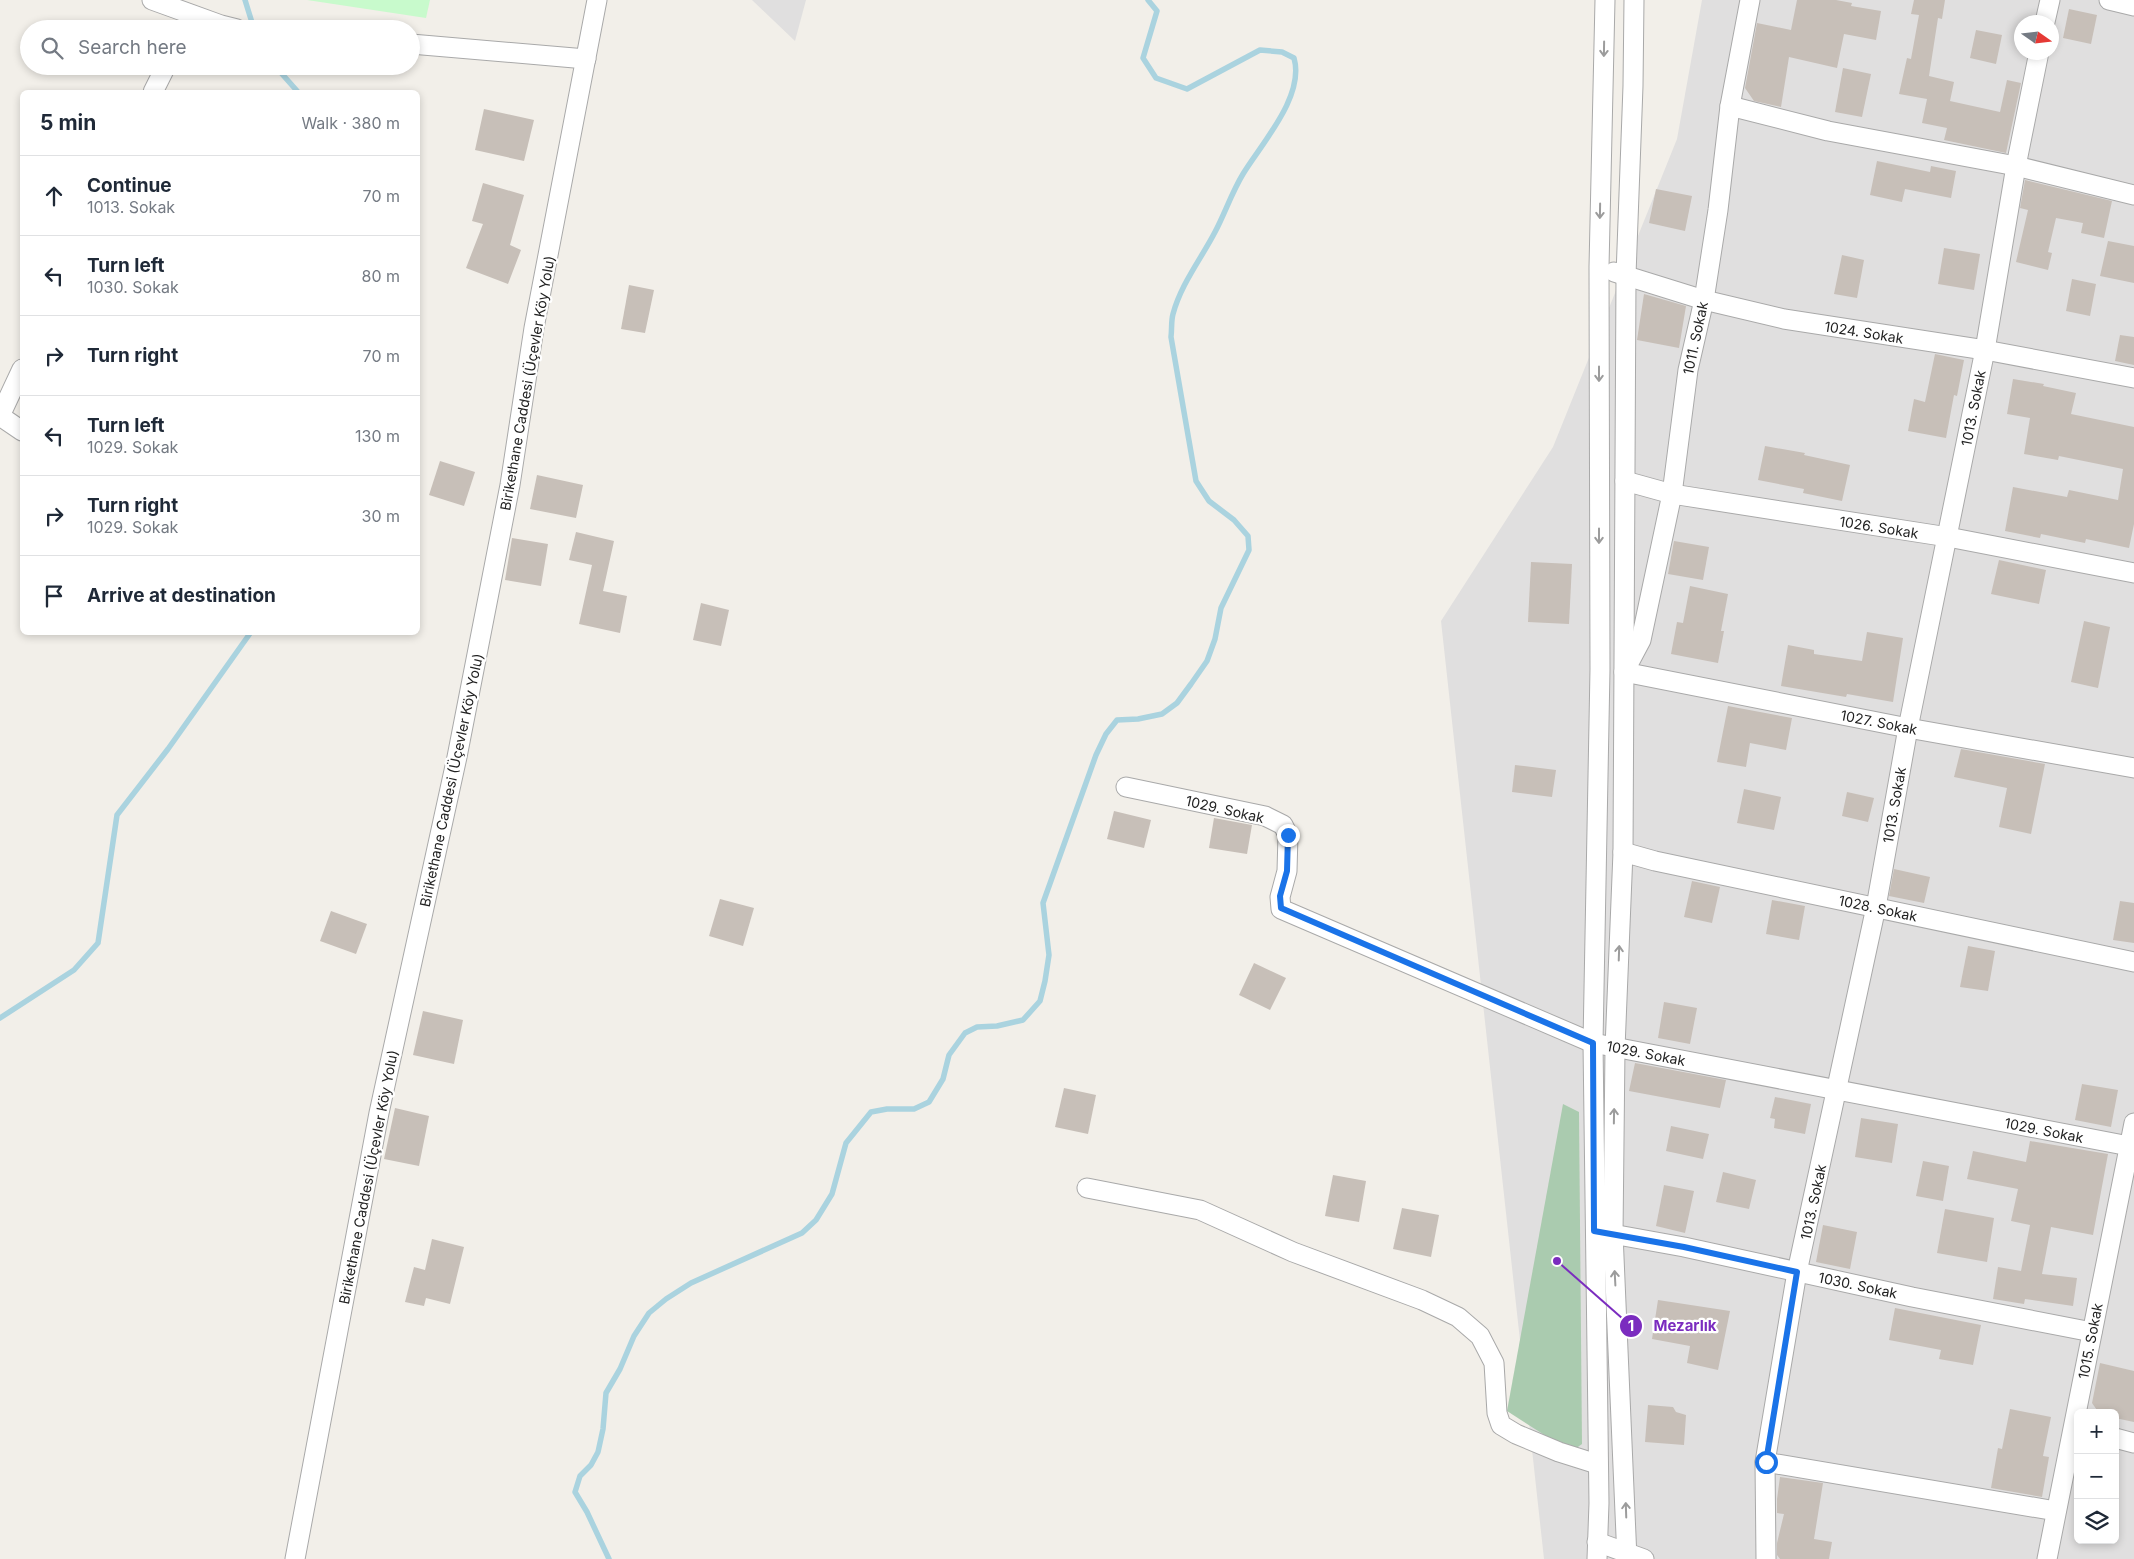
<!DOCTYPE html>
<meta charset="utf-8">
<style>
body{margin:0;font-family:Inter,sans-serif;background:#f6f6f7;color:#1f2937}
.controls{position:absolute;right:15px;bottom:15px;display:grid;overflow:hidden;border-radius:8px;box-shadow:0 2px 8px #0003}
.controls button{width:45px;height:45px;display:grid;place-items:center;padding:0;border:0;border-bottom:1px solid #e0e1e3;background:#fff;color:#1f2937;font:25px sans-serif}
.compass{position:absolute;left:2014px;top:15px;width:45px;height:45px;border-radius:50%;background:#fff;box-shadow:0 2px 8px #0003;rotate:104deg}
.stop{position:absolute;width:15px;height:15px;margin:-11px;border:4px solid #1a73e8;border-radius:50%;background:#fff}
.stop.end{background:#1a73e8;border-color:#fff;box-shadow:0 1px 5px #0008}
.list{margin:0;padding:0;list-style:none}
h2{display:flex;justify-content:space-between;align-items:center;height:65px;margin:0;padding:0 20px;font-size:21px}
h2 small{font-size:16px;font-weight:400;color:#747a83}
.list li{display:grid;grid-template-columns:32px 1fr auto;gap:15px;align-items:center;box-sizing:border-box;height:80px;padding:0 20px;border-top:1px solid #e0e1e3}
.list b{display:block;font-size:19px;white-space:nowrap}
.list p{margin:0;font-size:16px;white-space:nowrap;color:#747a83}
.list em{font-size:16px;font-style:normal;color:#747a83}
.icon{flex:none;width:28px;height:28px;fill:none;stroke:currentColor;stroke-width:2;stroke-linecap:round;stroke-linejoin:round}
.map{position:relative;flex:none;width:2134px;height:1559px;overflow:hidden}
.search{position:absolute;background:#fff;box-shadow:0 2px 8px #0003;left:20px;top:20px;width:400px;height:55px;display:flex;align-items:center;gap:12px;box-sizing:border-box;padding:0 18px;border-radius:28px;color:#747a83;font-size:19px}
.panel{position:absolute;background:#fff;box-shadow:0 2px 8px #0003;left:20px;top:90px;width:400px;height:545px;border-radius:8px}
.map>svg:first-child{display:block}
.residential{fill:#e0dfdf;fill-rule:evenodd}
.cemetery{fill:#aacbaf}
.park{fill:#c8facc}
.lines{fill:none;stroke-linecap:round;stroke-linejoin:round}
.stream{stroke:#aad3df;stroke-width:5.5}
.building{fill:#c7bfb8}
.minor-casing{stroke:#a9a9a9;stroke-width:21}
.minor{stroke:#fff;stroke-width:19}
.oneway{stroke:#9c9c9c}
.route{stroke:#1a73e8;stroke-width:6}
.labels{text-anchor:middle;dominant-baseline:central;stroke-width:4.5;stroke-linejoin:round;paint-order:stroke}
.street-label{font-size:14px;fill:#222;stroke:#fff}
.leader{fill:none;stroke:#7b2cbf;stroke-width:2}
.callout-dot{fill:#7b2cbf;stroke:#fff;stroke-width:2}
.mark-label{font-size:15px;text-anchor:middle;font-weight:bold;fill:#fff}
.callout-label{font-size:15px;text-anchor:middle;font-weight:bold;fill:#7b2cbf;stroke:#fff;stroke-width:4.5;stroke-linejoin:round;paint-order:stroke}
</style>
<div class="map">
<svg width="2134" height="1559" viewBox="0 0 2134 1559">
<rect width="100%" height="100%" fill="#f2efe9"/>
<g class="residential">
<path d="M752,0h54l-11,41z"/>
<path d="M1702,0h432v1559h-590l-103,-938 112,-174 124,-308zM2022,22h30v30h-30zM2078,1413h37v127h-37z"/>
</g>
<path class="cemetery" d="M1563,1104l16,8 3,332 -11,8 -64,-41z"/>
<path class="park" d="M307,0h123l-4,18z"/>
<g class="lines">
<g class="stream">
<path d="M245,0l9,29"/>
<path d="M275,66l23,26"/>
<path d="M0,1018l74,-48 24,-27 19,-128 51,-66 83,-117"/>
<path d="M609,1559l-22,-47 -12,-20 5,-16 11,-11 7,-13 5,-23 3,-36 14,-24 14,-33 15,-23 17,-14 25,-16 111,-50 14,-13 16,-26 14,-51 25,-31 16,-3h27l15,-7 14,-23 6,-24 16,-22 12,-6 20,-1 26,-6 17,-19 5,-20 4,-26 -6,-52 53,-148 10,-21 11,-14 21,-1 24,-5 15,-11 14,-19 16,-23 8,-22 6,-31 28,-58 -1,-14 -14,-16 -25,-19 -13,-20 -25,-144c1,-8 0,-16 2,-23 8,-30 28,-55 42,-82 10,-19 17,-40 28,-58 19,-31 62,-78 51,-116l-12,-6 -22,-2 -73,39 -31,-11 -13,-20 14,-47 -9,-11"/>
</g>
</g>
<g class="building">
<path d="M1797,0h39l16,3 -1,3 30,5 -5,29 -32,-6 -7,34 -48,-11 -8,50 -27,-6 -9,-13 12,-65 34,7z"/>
<path d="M1914,0h31l-3,19 -4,-1 -9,58 25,6 -4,19 50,11 7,-32 14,3 -15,70 -62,-13 3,-12 -25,-5 5,-24 -28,-5 8,-36 4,1 8,-44 -8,-1z"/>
<path d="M2069,9l28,6 -6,29 -28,-6z"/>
<path d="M1976,30l26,5 -6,29 -26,-6z"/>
<path d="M1843,68l28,6 -9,43 -27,-5z"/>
<path d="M484,109l50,11 -10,41 -49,-11z"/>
<path d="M1877,161l53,11 1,-6 25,5 -5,27 -46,-9 -3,13 -32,-7z"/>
<path d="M2025,180l87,21 -8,37 -23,-5 2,-10 -27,-5 -8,34 4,1 -4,17 -32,-8 12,-52 -8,-2z"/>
<path d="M483,183l41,12 -14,50 11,5 -13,34 -42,-16 17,-44 -11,-3z"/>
<path d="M1656,189l36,7 -7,35 -36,-8z"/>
<path d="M2108,241l26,5v37l-34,-7z"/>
<path d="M1944,248l36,6 -6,36 -36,-6z"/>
<path d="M1842,255l22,5 -7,38 -23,-4z"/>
<path d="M2072,279l24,5 -6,32 -24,-5z"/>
<path d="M629,285l25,5 -9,43 -24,-4z"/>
<path d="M1644,294l42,12 -7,42 -42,-8z"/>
<path d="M2120,335l14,2v28l-19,-4z"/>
<path d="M1935,354l29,6 -7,36 -3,-1 -8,43 -38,-7 6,-32 11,3z"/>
<path d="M2013,379l31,5 -1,2 33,7 -5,21 63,13v97l-5,24 -43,-9 -1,4 -44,-9 -1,4 -35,-7 8,-44 54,10 2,-7 49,10 5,-31 -64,-13 -1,4 -34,-6 6,-36 -23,-4z"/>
<path d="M1765,446l40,7 -1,2 46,10 -8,36 -39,-8 1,-4 -46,-9z"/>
<path d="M440,461l35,11 -11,34 -35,-11z"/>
<path d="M537,475l46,10 -7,33 -46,-9z"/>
<path d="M576,532l38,9 -11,50 24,5 -7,37 -41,-9 13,-59 -23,-5z"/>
<path d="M512,538l36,6 -7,42 -36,-6z"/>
<path d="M1674,541l35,6 -6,33 -35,-6z"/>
<path d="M1999,560l47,10 -7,34 -48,-10z"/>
<path d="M1531,562l41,2 -3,60 -41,-2z"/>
<path d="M1690,586l38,8 -7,37h3l-6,32 -47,-9 6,-32 6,1z"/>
<path d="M701,603l28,7 -8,36 -28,-6z"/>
<path d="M2084,621l26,6 -12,61 -27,-6z"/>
<path d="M1867,632l36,6 -10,64 -46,-8 -1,3 -65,-11 7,-41 26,5v4l48,7z"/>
<path d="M1728,706l64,12 -6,32 -36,-7 -4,24 -29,-5z"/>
<path d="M1961,749l84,15 -14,70 -32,-7 8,-39 -53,-11z"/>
<path d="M1515,765l41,5 -4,27 -40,-5z"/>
<path d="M1744,789l37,8 -7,33 -37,-7z"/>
<path d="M1847,792l27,6 -6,24 -26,-6z"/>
<path d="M1114,811l37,9 -7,28 -37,-9z"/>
<path d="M1214,818l38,7 -5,29 -38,-6z"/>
<path d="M1894,869l36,8 -6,26 -35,-7z"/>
<path d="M1692,881l28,6 -8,36 -28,-6z"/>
<path d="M720,899l34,9 -11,38 -34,-10z"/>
<path d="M1772,900l33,6 -6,34 -33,-6z"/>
<path d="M2120,901l14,2v40l-21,-3z"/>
<path d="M331,911l36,13 -11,30 -36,-13z"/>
<path d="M1968,946l27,5 -7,40 -28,-4z"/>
<path d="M1254,963l32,15 -16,32 -31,-15z"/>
<path d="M1664,1002l33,6 -7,36 -32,-6z"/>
<path d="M423,1011l40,9 -9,44 -41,-9z"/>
<path d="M1635,1063l91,17 -6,28 -91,-17z"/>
<path d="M2082,1084l36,6 -7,37 -36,-7z"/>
<path d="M1064,1088l32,7 -8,39 -33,-7z"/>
<path d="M1775,1097l36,7 -6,30 -31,-6 1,-9 -5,-1z"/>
<path d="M395,1108l34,8 -10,50 -35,-7z"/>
<path d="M1861,1118l37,6 -6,39 -37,-6z"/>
<path d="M1671,1126l38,8 -6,25 -37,-8z"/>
<path d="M2030,1141l78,13 -15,81 -42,-8 -9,47 35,4 -4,28 -48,-7 -1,5 -31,-5 5,-32 23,4 9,-46 -19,-4 7,-32 -51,-10 6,-28 53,11z"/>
<path d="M1923,1161l26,5 -6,35 -27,-5z"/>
<path d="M1723,1172l33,8 -7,29 -33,-7z"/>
<path d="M1333,1175l33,6 -7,41 -34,-6z"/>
<path d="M1664,1185l30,6 -9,42 -29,-7z"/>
<path d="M1402,1208l37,7 -8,42 -38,-8z"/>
<path d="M1945,1209l49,9 -7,44 -50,-9z"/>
<path d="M1823,1225l34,7 -7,37 -34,-7z"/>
<path d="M432,1239l32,8 -14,57 -24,-6 -2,8 -19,-4 9,-35 11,3z"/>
<path d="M1658,1300l72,11 -12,59 -31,-7 3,-17 -38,-7z"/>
<path d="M1895,1308l86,17 -8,40 -34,-6 2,-9 -52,-10z"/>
<path d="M2100,1363l34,8v51l-19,-4v-5h-16l-7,-10z"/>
<path d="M1648,1405l25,2 3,5 10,3 -2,30 -39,-3z"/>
<path d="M2010,1409l41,8 -8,39 6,1 -7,40 -51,-9 7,-40 4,1z"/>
<path d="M1780,1477l43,6 -9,56 18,3 -3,17h-49l-3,-4v-12l7,-29 -7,-1v-14z"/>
</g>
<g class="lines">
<defs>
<g id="minor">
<path d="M152,0l69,25 16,4"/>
<path d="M1750,0l-20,106 -12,104 -14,90 -16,70 -16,124 -31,146 -17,32 284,56 226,40"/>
<path d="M2109,0l25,6"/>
<path d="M2045,22l5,-22"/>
<path d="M411,44l175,15"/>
<path d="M153,92l13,-26"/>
<path d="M1730,106l98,25 188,35 118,29"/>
<path d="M1614,272l90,28 80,19 201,31 149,28"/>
<path d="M22,369l-22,47 22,15"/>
<path d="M1625,481l47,13 276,43 186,36"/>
<path d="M1126,787l139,29 18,9 5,10 -1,36 -7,26 1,12 312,134 536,103"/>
<path d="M1623,852l32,9 479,101"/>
<path d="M1087,1188l113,22 93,42 129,48 36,17 22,19 14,27 3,50 4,12 15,9 43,18 38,12"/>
<path d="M1601,1232l83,15 228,50 180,35"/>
<path d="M2115,1438l19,5"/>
<path d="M1765,1462l291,49"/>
<path d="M1597,1542l47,17"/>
<path d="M295,1559l84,-446 78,-356 53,-272 24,-157 63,-328"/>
<path d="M1597,1559l2,-56 -6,-460 7,-374 -1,-402 6,-267"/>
<path d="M1627,1559l-14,-325 2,-186 8,-196 3,-577 7,-189 1,-86"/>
<path d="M1766,1559l-1,-97 32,-190 79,-365 32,-179 77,-378 31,-184 23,-114"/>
<path d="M2047,1559l87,-436"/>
</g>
</defs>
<use href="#minor" class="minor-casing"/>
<use href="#minor" class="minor"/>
</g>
<defs><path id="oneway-shaft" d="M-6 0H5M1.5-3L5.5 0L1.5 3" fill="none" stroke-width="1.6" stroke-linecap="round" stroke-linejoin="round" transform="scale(1.25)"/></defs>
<g class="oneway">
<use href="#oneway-shaft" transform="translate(1604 49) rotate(91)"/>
<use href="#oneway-shaft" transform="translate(1600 211) rotate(91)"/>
<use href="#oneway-shaft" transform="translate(1599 374) rotate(90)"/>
<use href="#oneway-shaft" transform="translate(1599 536) rotate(90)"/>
<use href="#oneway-shaft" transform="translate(1619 953) rotate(-88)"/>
<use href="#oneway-shaft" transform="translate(1614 1116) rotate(-89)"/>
<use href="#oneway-shaft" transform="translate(1615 1278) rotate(-93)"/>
<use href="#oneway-shaft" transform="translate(1626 1510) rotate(-92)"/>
</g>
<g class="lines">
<path class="route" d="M1288,835l-1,36 -7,25 1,12 312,135 1,188 90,16 113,25 -31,190"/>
</g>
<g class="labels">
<g class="street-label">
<text transform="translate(1864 332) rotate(9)">1024. Sokak</text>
<text transform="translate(1695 338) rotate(-78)">1011. Sokak</text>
<text transform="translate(527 383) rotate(-80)">Birikethane Caddesi (Üçevler Köy Yolu)</text>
<text transform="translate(1973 408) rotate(-79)">1013. Sokak</text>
<text transform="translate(1879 527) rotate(9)">1026. Sokak</text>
<text transform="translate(1879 722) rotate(11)">1027. Sokak</text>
<text transform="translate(451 780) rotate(-78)">Birikethane Caddesi (Üçevler Köy Yolu)</text>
<text transform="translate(1894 805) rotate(-80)">1013. Sokak</text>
<text transform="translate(1225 809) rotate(13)">1029. Sokak</text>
<text transform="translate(1878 908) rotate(12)">1028. Sokak</text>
<text transform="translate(1646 1053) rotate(11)">1029. Sokak</text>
<text transform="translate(2044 1130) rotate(11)">1029. Sokak</text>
<text transform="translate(368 1177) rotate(-79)">Birikethane Caddesi (Üçevler Köy Yolu)</text>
<text transform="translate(1813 1202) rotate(-78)">1013. Sokak</text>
<text transform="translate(1858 1285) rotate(12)">1030. Sokak</text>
<text transform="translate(2090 1341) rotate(-79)">1015. Sokak</text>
</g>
</g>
<path class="leader" d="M1557 1261L1631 1326"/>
<g class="callout-dot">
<circle cx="1557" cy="1261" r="5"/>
<circle cx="1631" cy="1326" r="12"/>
</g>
<g class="mark-label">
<text x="1631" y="1331">1</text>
</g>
<g class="callout-label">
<text x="1685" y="1331">Mezarlık</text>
</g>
</svg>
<div class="controls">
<button>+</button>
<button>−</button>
<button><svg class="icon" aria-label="layers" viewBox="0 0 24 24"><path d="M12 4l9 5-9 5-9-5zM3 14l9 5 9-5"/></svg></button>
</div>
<svg class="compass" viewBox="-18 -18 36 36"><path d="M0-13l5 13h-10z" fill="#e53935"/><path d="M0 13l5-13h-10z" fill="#747a83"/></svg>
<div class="stop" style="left:1766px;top:1462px"></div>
<div class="stop end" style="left:1288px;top:835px"></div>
<div class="search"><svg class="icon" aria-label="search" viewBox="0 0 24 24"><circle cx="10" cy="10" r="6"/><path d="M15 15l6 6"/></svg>Search here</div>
<section class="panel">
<h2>5 min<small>Walk · 380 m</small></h2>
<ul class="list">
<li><svg class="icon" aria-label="ahead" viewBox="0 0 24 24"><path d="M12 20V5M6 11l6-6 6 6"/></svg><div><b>Continue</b><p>1013. Sokak</p></div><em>70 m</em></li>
<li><svg class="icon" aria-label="left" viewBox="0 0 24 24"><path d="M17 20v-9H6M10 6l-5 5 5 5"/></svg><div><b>Turn left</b><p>1030. Sokak</p></div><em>80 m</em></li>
<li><svg class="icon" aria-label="right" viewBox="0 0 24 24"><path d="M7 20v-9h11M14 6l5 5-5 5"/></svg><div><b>Turn right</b></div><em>70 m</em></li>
<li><svg class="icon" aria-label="left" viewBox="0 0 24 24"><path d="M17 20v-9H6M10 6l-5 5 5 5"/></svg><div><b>Turn left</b><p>1029. Sokak</p></div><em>130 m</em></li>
<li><svg class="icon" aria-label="right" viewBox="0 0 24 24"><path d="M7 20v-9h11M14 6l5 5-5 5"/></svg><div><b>Turn right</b><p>1029. Sokak</p></div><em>30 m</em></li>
<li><svg class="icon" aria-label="arrive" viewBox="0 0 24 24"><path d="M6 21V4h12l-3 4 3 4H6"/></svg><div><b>Arrive at destination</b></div></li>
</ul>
</section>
</div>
